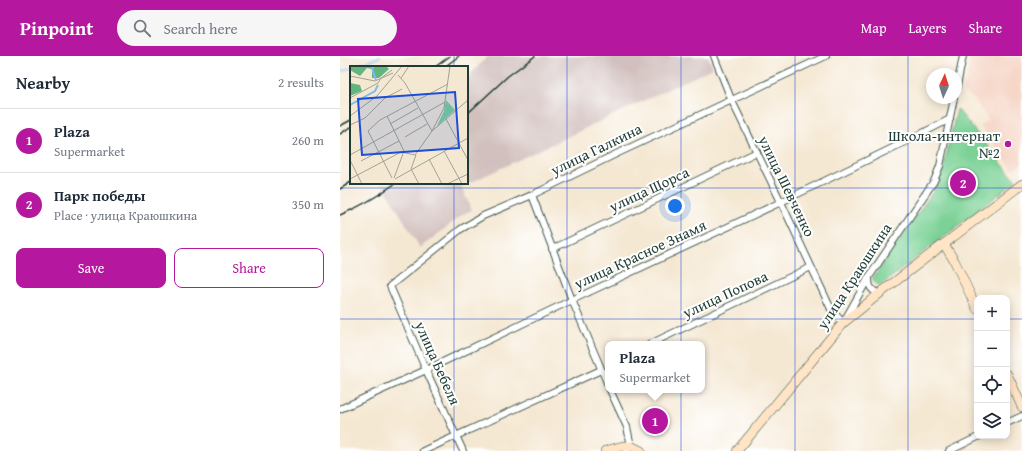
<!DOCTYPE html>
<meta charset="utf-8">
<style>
body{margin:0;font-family:"Gentium Book Plus",serif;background:#f6f6f7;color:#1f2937}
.controls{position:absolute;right:12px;bottom:12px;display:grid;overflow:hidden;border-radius:8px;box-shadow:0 2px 10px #0003}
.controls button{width:36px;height:36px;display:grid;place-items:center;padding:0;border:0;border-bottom:1px solid #e0e1e3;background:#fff;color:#1f2937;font:20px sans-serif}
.compass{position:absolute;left:586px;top:12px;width:36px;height:36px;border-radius:50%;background:#fff;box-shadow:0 2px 10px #0003;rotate:4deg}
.you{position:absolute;left:335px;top:150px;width:14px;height:14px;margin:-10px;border:3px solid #fff;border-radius:50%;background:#1a73e8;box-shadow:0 0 0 6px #1a73e833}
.badge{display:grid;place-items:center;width:26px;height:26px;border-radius:50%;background:#b5179e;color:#fff;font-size:13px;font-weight:700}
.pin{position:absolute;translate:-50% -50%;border:2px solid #fff;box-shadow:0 1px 4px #0006}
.popup{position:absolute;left:265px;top:285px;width:100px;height:52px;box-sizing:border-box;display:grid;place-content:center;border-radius:8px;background:#fff;filter:drop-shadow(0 1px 3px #0005);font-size:13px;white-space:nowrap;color:#747a83}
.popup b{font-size:15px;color:#1f2937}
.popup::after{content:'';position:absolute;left:50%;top:100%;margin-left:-8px;border:8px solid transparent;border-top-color:#fff}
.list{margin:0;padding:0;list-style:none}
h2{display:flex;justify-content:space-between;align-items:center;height:52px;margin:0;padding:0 16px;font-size:17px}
h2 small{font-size:13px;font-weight:400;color:#747a83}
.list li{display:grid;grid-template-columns:26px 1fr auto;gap:12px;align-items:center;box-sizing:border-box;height:64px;padding:0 16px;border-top:1px solid #e0e1e3}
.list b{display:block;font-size:15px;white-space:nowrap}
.list p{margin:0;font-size:13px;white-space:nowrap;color:#747a83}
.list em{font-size:13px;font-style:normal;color:#747a83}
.actions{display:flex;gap:8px;padding:12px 16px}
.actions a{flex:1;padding:9px 0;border:1px solid #b5179e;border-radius:8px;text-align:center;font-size:14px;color:#b5179e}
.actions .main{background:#b5179e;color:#fff}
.icon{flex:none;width:22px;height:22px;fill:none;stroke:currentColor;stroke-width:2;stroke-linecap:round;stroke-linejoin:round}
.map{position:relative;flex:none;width:682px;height:395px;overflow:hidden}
header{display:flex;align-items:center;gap:24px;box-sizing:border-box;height:56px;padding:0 20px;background:#b5179e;color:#fff}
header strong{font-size:19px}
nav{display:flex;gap:22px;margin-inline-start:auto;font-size:14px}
.search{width:280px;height:36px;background:#f6f6f7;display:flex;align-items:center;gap:10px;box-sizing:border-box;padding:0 14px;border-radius:22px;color:#747a83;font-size:15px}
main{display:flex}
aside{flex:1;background:#fff}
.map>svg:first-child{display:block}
.built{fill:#f5d3c2}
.industrial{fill:#d1c0bd}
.green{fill:#7bd296;stroke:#4d8865}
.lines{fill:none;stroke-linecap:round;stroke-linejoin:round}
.stream{stroke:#7dbbf0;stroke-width:1.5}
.street-casing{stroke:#3f574c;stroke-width:8}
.secondary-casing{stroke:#3f574c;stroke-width:10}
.street{stroke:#fff;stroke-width:6}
.secondary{stroke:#ffe4c6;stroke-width:9}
.rail{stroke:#1f3d34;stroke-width:1.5}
.grid{fill:none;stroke:#1d4ed8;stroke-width:1;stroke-opacity:0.55}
.poi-dot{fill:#b5179e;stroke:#fff;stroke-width:1.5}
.labels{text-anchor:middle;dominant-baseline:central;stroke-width:4;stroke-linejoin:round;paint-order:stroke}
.poi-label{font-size:15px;fill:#1f3d34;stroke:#fff;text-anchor:end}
.street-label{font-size:15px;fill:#1f3d34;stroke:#fff}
.inset-river{fill:none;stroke:#7dbbf0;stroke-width:2}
.inset-road{fill:none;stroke:#9fa493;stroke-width:1}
.view{fill:#1d4ed8;fill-opacity:0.15;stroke:#1d4ed8;stroke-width:2}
.inset-edge{fill:none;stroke:#1f3d34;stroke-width:2}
</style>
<header>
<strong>Pinpoint</strong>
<div class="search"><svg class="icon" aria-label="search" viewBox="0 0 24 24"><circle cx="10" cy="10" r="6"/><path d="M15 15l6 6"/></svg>Search here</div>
<nav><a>Map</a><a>Layers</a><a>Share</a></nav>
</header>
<main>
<aside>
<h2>Nearby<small>2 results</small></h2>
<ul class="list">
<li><span class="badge">1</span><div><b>Plaza</b><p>Supermarket</p></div><em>260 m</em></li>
<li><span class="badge">2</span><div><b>Парк победы</b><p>Place · улица Краюшкина</p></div><em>350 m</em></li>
</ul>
<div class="actions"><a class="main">Save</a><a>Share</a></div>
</aside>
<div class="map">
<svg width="682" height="395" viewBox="0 0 682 395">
<rect width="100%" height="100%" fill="#fff"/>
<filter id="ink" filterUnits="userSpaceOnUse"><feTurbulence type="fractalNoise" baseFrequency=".025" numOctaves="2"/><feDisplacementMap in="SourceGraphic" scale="8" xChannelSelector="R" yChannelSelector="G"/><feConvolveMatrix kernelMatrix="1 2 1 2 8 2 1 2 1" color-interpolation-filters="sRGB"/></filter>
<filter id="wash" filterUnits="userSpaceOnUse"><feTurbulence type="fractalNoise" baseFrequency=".012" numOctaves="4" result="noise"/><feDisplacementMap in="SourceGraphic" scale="16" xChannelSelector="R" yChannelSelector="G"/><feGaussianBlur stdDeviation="0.9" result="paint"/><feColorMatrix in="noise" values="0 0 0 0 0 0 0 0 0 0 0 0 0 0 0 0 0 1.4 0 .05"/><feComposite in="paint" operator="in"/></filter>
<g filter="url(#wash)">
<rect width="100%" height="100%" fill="#f5e8d3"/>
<path class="built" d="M632,0h50v107l-9,7 -33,-45 8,-6 -15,-21 -10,-5z"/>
<path class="industrial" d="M148,0h220l5,12 -252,119 11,23 -7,3 -45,35 -38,-65h85v-105z"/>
<path class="green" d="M617,53l59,72 -135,104c-4,0 -8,-3 -8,-7l66,-95 4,-14z"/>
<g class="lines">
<g class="stream">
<path d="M13,11l24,-9 3,-2"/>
<path d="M0,16l11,-4"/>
</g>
</g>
</g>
<g filter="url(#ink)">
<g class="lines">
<defs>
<g id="street">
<path d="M374,0l17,43 50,103 50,107 12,14 26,-46 65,-96 6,-15 14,-68"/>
<path d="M616,35l7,-35"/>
<path d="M192,139l40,105 36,85"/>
<path d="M212,193l205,-97"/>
<path d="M529,221c0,10 1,12 10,17"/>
<path d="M310,288l161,-77"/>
<path d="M270,334l17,37 4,19 -4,5"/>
<path d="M0,353l86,-39 146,-70 209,-98 130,-63 39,-20"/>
<path d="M667,367l15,-7"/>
<path d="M83,395l178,-81"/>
<path d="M123,395l-37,-81 -36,-84 71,-57 22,-13 49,-21 84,-41 210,-98"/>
<path d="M609,395l31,-15"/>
</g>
<g id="secondary">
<path d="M604,188l11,18 22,47"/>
<path d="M667,318l15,33"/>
<path d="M265,395l18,-5h8l10,5"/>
<path d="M397,395l106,-128 36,-29 143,-110"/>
</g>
</defs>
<use href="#street" class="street-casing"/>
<use href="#secondary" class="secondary-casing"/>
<use href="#street" class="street"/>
<use href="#secondary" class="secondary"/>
<g class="rail">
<path d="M107,9l12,-9"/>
<path d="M95,11l15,-11"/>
<path d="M127,58l41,-38 27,-20"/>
<path d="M0,70l11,-6"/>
<path d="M0,78l11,-7"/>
<path d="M0,133l11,-7"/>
<path d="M0,159c20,-8 38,-19 56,-32"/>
</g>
</g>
</g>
<path class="grid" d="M114,0v11M227,0v395M341,0v395M455,0v395M568,0v395M114,127v268M0,132h682M0,263h637M667,263h15"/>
<circle class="poi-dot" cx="668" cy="88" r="4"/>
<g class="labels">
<g class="poi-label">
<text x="660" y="79">Школа-интернат<tspan x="660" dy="17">№2</tspan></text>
</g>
<g class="street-label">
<text transform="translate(256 93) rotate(-26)">улица Галкина</text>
<text transform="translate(447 130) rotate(64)">улица Шевченко</text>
<text transform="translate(309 133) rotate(-25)">улица Щорса</text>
<text transform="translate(300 198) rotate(-25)">улица Красное Знамя</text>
<text transform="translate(514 220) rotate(-57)">улица Краюшкина</text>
<text transform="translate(385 238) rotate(-25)">улица Попова</text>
<text transform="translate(98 307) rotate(66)">улица Бебеля</text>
</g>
</g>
<g transform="translate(10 10)">
<rect width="118" height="118" fill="#f5e8d3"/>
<path d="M96,34l9,10 -18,16 7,-15z" fill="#7bd296"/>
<path d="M0,0h36l3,3 -10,9h-7v-9l-5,-1 -7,8 -10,-6zM0,12v5l10,2 2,6 -12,5z" fill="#64b47f"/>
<path class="inset-river" d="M25,0l-3,2 4,12M0,39l25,-14 3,-6"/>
<path class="inset-road" d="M48,9l7,8 27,48 12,-23 6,-42M0,10l25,5 18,-8M51,12l8,-12M0,32l28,-15 3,-5 11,-8M0,50l27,-20 25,-30M37,50l17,35 -10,27M96,53l22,41M40,58l28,-16M0,59l15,-7 20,-20 17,-9M55,71l22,-13M94,85l18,33M0,89l95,-53M79,93l13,25M0,94l12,24M11,95l38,-20M61,103l5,-14M61,103l8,15M42,112l-24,-47 12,-11 68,-36M0,113l51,-27 14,3 17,-24 36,-31M45,113l73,-41M97,118l21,-10"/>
<path class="view" d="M105,26l4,56 -97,7 -4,-56z"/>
<rect width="118" height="118" class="inset-edge"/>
</g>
</svg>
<div class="controls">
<button>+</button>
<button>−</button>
<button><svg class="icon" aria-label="locate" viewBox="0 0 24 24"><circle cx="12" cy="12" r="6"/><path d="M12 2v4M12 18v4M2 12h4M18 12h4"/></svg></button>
<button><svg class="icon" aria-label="layers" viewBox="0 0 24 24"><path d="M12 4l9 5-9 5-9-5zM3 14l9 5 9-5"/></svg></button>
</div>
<svg class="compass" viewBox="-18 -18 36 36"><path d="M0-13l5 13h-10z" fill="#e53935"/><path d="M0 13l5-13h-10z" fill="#747a83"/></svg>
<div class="you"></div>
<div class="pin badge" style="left:315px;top:365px">1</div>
<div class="popup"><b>Plaza</b>Supermarket</div>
<div class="pin badge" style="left:623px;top:127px">2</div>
</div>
</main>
